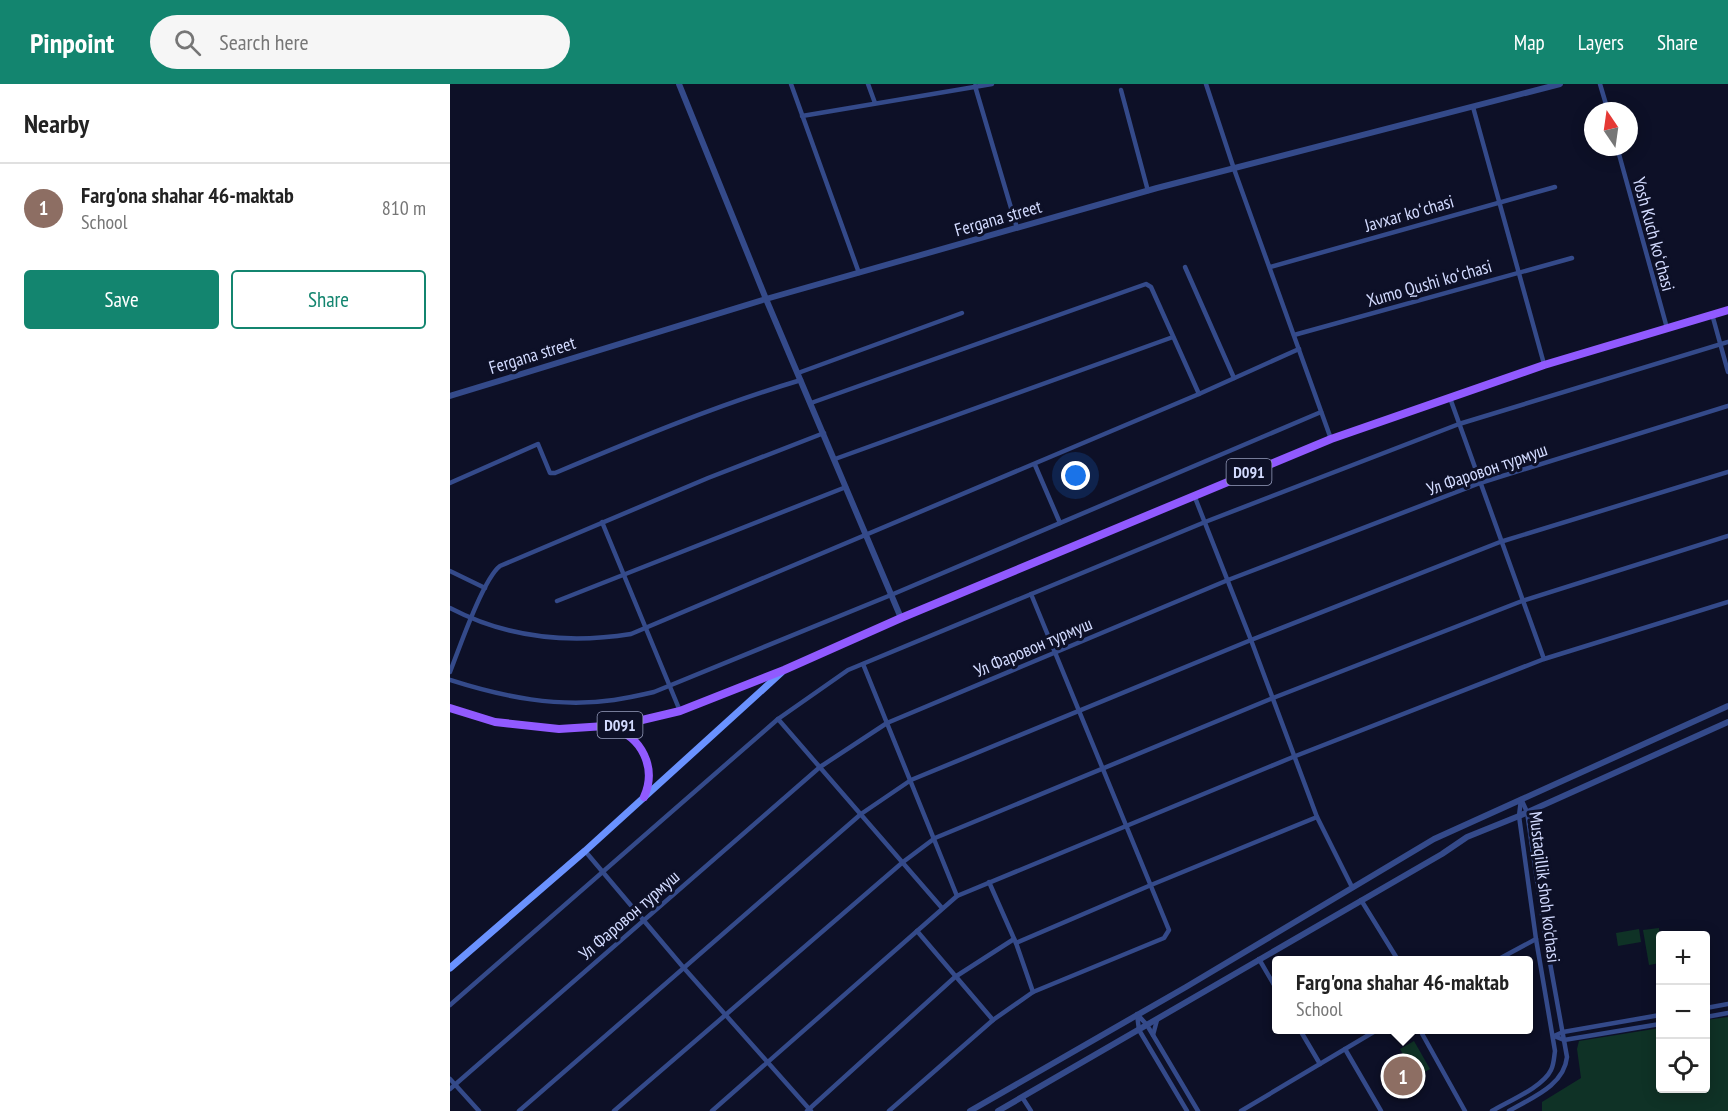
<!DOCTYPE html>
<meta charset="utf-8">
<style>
body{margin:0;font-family:"PT Sans Narrow",sans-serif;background:#f6f6f6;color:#222}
.controls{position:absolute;right:18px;bottom:18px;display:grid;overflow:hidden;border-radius:6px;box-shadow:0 3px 15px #0003}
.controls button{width:54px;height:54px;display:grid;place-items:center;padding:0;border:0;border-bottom:2px solid #e0e0e0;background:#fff;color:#222;font:30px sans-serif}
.compass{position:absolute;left:1134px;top:18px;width:54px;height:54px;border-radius:50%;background:#fff;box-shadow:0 3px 15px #0003;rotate:347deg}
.you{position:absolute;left:626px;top:392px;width:21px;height:21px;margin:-15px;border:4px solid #fff;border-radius:50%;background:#1a73e8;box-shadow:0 0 0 9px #1a73e833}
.badge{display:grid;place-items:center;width:39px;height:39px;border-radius:50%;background:#13856f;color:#fff;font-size:20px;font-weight:700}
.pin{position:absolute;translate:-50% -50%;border:3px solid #fff;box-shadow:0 2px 6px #0006}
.popup{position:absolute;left:822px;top:872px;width:261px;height:78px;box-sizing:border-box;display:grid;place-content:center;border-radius:6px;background:#fff;filter:drop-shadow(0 2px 4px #0005);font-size:20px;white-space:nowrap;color:#767676}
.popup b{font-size:22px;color:#222}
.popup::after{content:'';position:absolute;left:50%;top:100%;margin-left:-12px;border:12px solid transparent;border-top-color:#fff}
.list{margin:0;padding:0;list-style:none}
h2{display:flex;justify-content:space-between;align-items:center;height:78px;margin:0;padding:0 24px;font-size:26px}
h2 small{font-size:20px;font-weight:400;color:#767676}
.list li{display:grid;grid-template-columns:39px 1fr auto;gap:18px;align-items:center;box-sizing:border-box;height:90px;padding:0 24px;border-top:2px solid #e0e0e0}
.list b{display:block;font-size:22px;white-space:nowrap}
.list p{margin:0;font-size:20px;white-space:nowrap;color:#767676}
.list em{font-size:20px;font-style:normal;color:#767676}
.actions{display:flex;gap:12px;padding:18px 24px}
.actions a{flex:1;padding:14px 0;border:2px solid #13856f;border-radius:6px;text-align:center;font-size:21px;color:#13856f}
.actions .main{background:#13856f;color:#fff}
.icon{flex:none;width:33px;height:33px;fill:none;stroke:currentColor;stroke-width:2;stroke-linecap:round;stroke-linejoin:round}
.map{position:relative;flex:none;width:1278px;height:1027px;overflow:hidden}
header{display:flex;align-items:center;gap:36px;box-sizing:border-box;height:84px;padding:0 30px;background:#13856f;color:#fff}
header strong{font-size:28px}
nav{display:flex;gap:33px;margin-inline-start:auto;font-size:21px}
.search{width:420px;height:54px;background:#f6f6f6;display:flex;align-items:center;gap:15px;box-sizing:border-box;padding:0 21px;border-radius:33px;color:#767676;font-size:22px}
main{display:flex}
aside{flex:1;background:#fff}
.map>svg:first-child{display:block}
.green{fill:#0f3226}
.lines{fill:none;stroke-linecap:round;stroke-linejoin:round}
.minor{stroke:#344a8a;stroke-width:4.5}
.tertiary{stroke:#344a8a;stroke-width:6}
.secondary{stroke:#6a92ff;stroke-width:7}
.primary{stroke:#915aff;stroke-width:8}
.labels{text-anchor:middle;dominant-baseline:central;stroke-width:6;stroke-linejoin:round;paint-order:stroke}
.shield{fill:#0d1027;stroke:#989ebe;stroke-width:1.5}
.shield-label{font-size:16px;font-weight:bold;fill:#d3dbff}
.street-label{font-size:18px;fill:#d3dbff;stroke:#0d1027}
</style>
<header>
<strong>Pinpoint</strong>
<div class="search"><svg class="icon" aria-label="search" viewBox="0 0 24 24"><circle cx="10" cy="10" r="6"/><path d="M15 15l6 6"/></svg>Search here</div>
<nav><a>Map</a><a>Layers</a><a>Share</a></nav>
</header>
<main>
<aside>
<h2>Nearby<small></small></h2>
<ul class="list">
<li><span class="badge" style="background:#8d6e63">1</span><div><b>Farg'ona shahar 46-maktab</b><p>School</p></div><em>810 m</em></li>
</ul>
<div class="actions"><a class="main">Save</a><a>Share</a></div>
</aside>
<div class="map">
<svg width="1278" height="1027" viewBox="0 0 1278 1027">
<rect width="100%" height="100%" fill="#0d1027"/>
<g class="green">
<path d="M1209,844l1,35 -11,2 -6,-35z"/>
<path d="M1189,845l2,13 -23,4 -2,-13z"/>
<path d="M1278,933v94h-186v-9l39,-24 -4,-29 2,-8 81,-13v60h46v-68z"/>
<path d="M964,957l16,28 -14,8 -16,-28z"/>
</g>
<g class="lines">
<g class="minor">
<path d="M341,0l68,189"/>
<path d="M418,0l7,19"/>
<path d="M756,0l28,85 97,270"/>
<path d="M1150,0l8,27"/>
<path d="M525,2l42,142"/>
<path d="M671,6l27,101"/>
<path d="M1023,23l71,257"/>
<path d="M352,32l190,-32"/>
<path d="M1167,63l50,181"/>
<path d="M735,183l49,111"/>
<path d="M820,183l285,-80"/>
<path d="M1262,230l16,58"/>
<path d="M844,251l278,-77"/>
<path d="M348,289l164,-60"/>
<path d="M1000,314l94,261"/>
<path d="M361,319l335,-119 5,3 48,107"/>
<path d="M385,375l338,-122"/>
<path d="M585,381l25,58"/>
<path d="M0,399l88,-39 12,29h5c81,-34 162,-68 246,-93"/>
<path d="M744,411l57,145 66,177 35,70"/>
<path d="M152,438l78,189"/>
<path d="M0,487l35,17"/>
<path d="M107,517l289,-114"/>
<path d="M0,524c57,30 118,36 181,26l568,-240 100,-45"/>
<path d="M413,580l94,232"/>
<path d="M0,588c9,-23 33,-93 50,-106l208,-88 116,-45"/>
<path d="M0,596c53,17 108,28 164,20 13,-2 27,-5 40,-8l237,-97 430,-183"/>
<path d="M328,635l164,189"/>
<path d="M135,767l98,116 128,144"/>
<path d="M539,798l27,61 17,49"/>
<path d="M911,816l37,60"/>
<path d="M467,847l76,89"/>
<path d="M566,859l135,-58 166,-68"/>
<path d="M809,875l18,31"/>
<path d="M1047,876l39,-21"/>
<path d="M0,921l328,-286 70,-49 357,-148 254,-98 269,-82"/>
<path d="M1256,924l22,-4"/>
<path d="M1256,933l22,-4"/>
<path d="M850,946l20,34"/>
<path d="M970,946l45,81"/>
<path d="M703,951l4,-15"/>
<path d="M1104,952l9,-4 97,-17"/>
<path d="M1104,952l10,4 96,-16"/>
<path d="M895,965l36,62"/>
<path d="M0,995l29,32"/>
<path d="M0,1005l370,-322 67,-44 341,-143 252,-97 248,-77"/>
<path d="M572,1013l9,14"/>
<path d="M69,1027l342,-297 50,-34 340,-140 249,-98 228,-70"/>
<path d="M164,1027l289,-249 32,-24 338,-140 249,-97 206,-65"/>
<path d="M262,1027l245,-215 336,-139 251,-98 184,-57"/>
<path d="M357,1027l148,-134 59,-38"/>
<path d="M439,1027l104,-91 40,-28 131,-54 5,-8 -138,-336"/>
<path d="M737,1027l-48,-81 -2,-16 10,11 51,86"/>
<path d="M791,1027l136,-81"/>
<path d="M1042,1027c17,-10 51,-24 59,-41 3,-6 3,-13 4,-19l-19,-112 -17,-123 2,-17"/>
<path d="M1059,1027c22,-13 55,-25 58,-54l-22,-122 -18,-123 -5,-11"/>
</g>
<g class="tertiary">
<path d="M229,0l87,215 135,319"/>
<path d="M0,312l316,-97 391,-111 403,-104"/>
<path d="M520,1027l216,-124 248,-148 294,-133"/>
<path d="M548,1027l444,-257 25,-17 52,-21 209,-94"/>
</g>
<path class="secondary" d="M0,884l135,-117 197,-179"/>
<g class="primary">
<path d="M0,624l45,14 64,7 62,-4 59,-14 104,-41 117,-52 430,-179 213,-74 184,-55"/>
<path d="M161,644c31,8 46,40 33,69"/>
</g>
</g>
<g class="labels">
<g class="shield">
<rect x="776.5" y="375" width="45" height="26" rx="4.5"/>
<rect x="147.5" y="628" width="45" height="26" rx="4.5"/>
</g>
<g class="shield-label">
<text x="799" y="388">D091</text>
<text x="170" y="641">D091</text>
</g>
<g class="street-label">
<text transform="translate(959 129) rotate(-16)">Javxar koʻchasi</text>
<text transform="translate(548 134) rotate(-16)">Fergana street</text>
<text transform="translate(1204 150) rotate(75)">Yosh Kuch koʻchasi</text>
<text transform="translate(979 199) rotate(-16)">Xumo Qushi koʻchasi</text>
<text transform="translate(82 271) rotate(-17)">Fergana street</text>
<text transform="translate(1037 385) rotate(-19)">Ул Фаровон турмуш</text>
<text transform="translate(583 563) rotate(-23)">Ул Фаровон турмуш</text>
<text transform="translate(1095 803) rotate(83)">Mustaqillik shoh ko'chasi</text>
<text transform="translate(179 831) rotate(-41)">Ул Фаровон турмуш</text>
</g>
</g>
</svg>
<div class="controls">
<button>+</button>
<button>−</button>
<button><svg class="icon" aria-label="locate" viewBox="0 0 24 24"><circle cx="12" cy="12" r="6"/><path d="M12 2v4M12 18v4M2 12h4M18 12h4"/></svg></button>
</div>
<svg class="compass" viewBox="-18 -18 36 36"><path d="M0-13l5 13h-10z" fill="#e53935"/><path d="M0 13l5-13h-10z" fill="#767676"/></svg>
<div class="you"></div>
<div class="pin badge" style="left:953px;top:992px;background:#8d6e63">1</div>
<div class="popup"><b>Farg'ona shahar 46-maktab</b>School</div>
</div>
</main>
